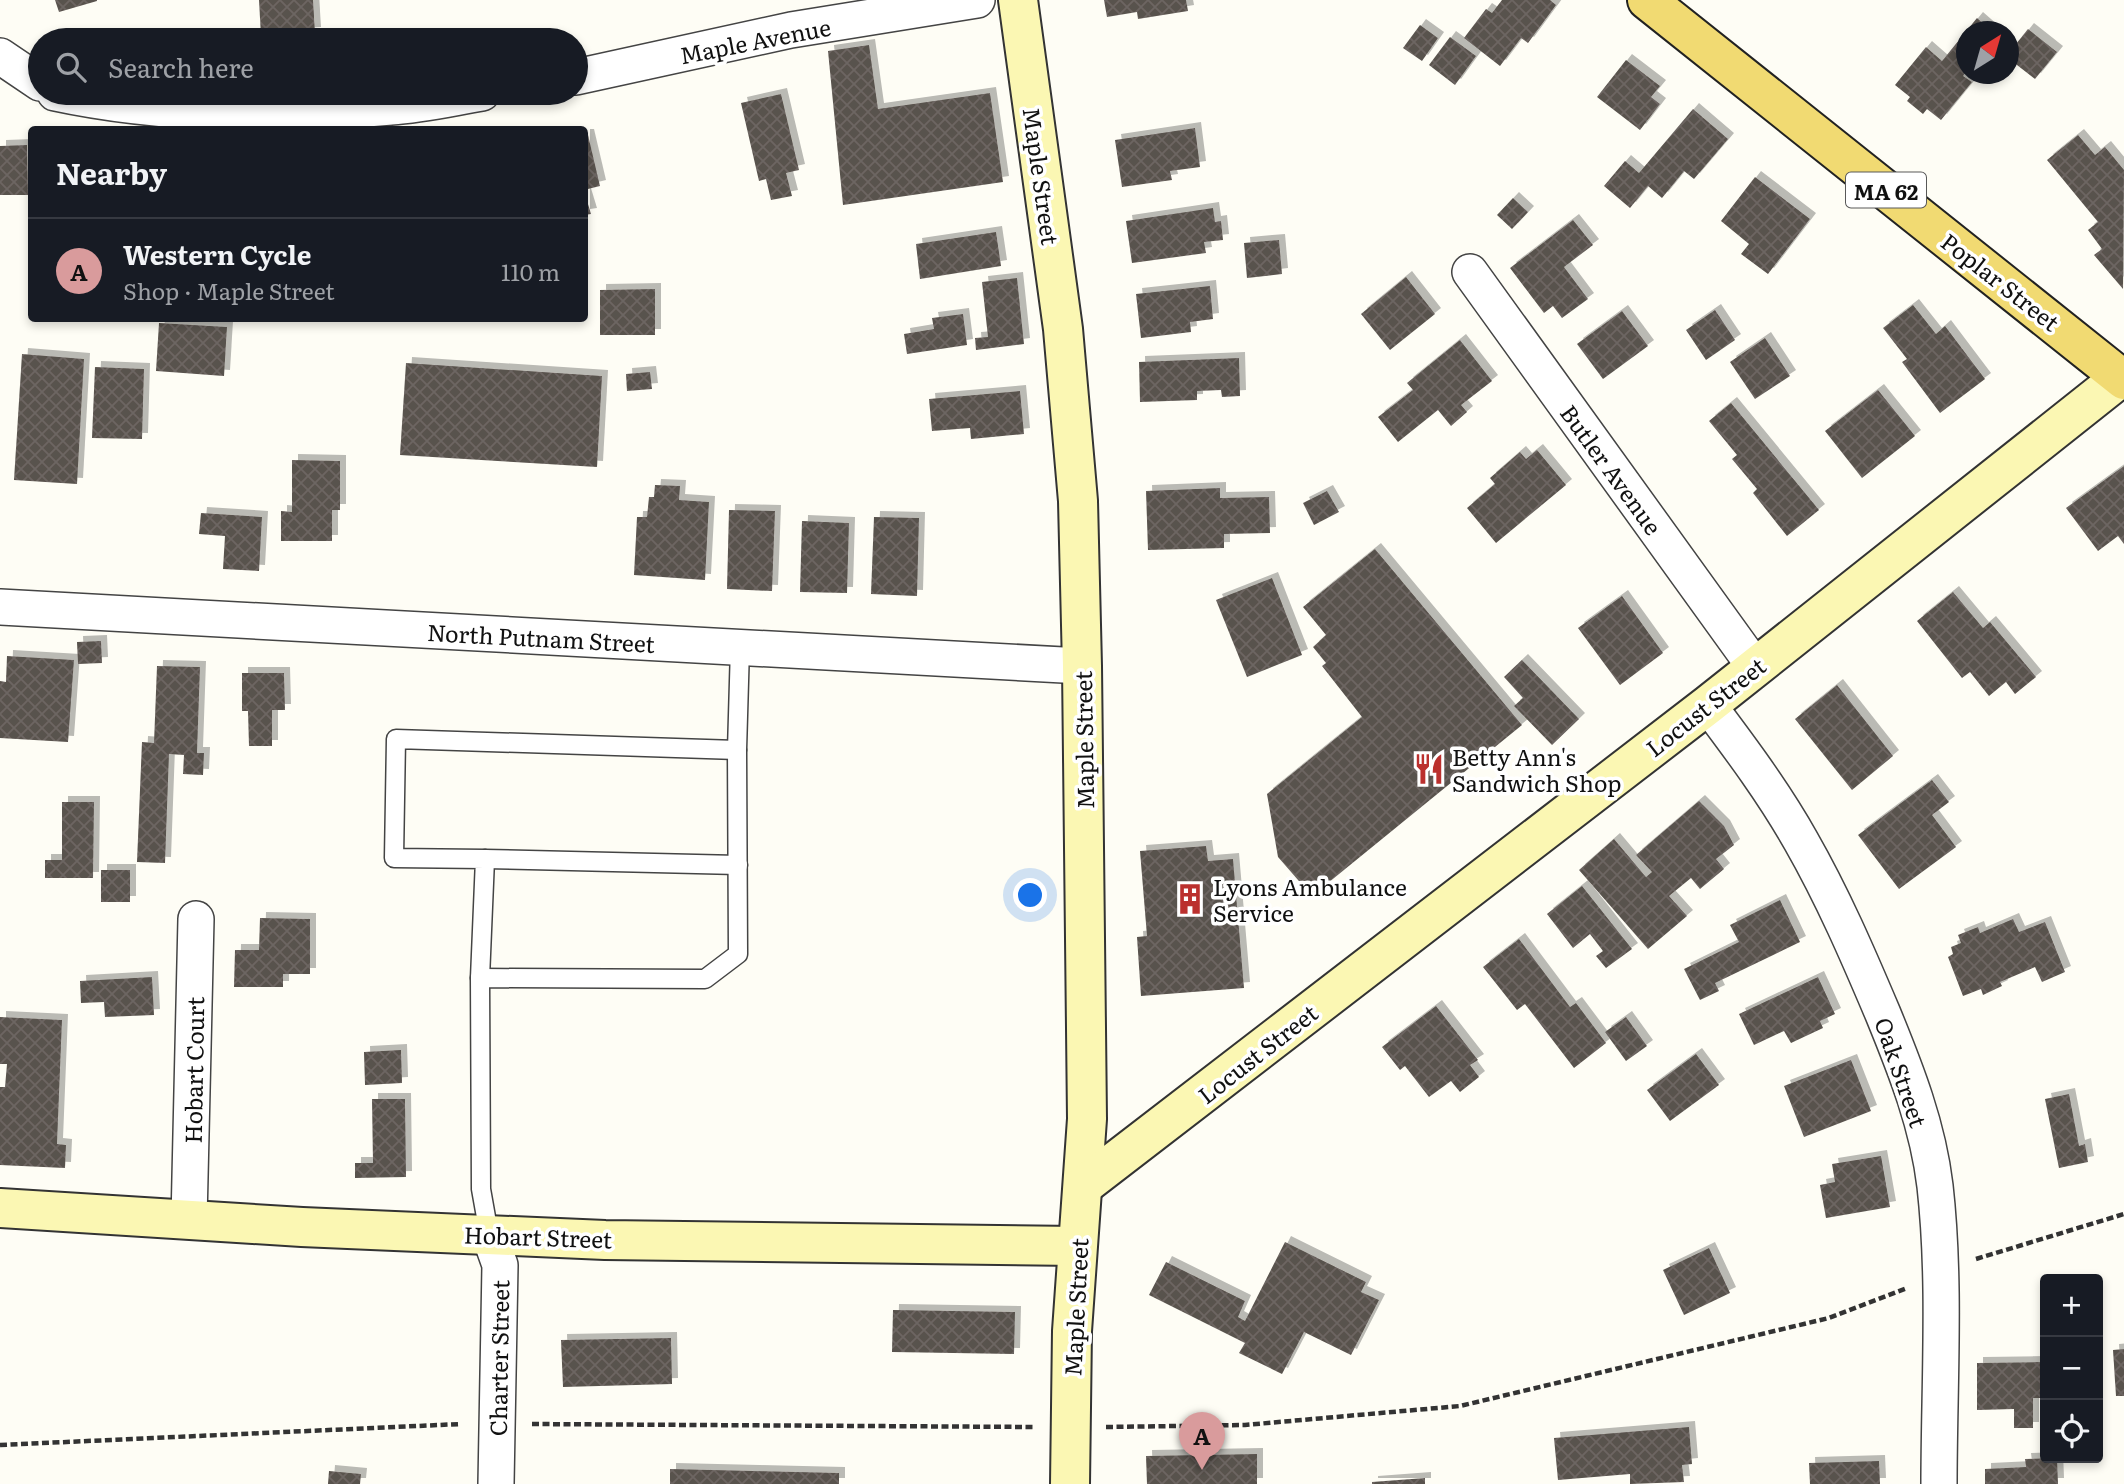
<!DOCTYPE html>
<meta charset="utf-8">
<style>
body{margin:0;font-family:Literata,serif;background:#242831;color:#f1f3f6}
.controls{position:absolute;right:21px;bottom:21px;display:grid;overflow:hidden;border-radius:7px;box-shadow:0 4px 10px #0003}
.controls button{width:63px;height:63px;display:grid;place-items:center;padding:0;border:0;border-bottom:2px solid #363941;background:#171b24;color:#f1f3f6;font:35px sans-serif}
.compass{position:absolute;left:1956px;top:21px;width:63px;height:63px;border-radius:50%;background:#171b24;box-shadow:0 4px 10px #0003;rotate:37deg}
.you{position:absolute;left:1031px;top:896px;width:24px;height:24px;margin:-18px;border:5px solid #fff;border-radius:50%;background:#1a73e8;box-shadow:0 0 0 10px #1a73e833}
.badge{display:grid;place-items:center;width:46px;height:46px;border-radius:50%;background:#d99b9c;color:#111;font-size:23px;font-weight:700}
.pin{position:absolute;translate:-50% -58px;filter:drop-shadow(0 2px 4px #0008)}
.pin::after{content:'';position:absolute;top:37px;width:24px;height:21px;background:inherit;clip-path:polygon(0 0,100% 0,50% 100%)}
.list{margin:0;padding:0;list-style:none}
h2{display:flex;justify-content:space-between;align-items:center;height:91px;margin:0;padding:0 28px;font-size:30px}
h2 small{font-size:23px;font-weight:400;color:#9ea1a6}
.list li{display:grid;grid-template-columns:46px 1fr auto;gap:21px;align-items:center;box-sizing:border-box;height:105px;padding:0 28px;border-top:2px solid #363941}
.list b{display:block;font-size:26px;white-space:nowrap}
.list p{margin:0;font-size:23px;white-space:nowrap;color:#9ea1a6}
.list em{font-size:23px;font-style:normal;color:#9ea1a6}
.icon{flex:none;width:38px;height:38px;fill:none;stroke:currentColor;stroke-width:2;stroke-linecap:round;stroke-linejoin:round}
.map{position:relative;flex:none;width:2124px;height:1484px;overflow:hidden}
.search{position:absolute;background:#171b24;box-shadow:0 4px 10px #0003;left:28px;top:28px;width:560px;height:77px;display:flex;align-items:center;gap:18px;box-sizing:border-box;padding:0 24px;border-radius:38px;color:#9ea1a6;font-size:26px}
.panel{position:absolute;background:#171b24;box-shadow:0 4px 10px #0003;left:28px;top:126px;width:560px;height:196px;border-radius:7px}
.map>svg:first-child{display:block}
.building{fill:url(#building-cross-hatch);filter:url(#shadow)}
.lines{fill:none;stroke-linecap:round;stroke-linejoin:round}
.service-casing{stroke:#444;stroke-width:21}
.minor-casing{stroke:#444;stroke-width:38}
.secondary-casing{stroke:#333;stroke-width:42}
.primary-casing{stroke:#222;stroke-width:42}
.path{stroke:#333;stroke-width:4.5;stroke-dasharray:7 3.5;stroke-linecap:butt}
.service{stroke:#fff;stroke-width:18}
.minor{stroke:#fff;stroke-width:35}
.secondary{stroke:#fbf7b3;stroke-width:38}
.primary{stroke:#f1da72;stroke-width:38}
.labels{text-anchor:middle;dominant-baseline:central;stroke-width:7;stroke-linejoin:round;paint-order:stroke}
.shield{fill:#fff;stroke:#585858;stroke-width:2}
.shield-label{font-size:21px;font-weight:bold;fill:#111}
.street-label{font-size:23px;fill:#111;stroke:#fff}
.poi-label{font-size:23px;fill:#111;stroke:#fff;text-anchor:start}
</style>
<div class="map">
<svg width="2124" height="1484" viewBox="0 0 2124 1484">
<defs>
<pattern id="building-cross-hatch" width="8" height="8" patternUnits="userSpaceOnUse" patternTransform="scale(1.75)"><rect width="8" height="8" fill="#59524d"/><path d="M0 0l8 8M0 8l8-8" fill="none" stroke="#6c6662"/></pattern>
<filter id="shadow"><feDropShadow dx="6" dy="-6" stdDeviation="0" flood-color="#0004"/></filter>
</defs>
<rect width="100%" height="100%" fill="#fefdf5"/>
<g class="building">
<path d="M55,0h42v1l-38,11z"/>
<path d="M259,0h54l2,33 -54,3z"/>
<path d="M1104,0h82l2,11 -50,8 -1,-7 -30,5z"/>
<path d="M1502,0h48l6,5 -28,38 -7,-5 -21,28 -36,-28 22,-29 6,4z"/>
<path d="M1977,18l16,14h-27v40l-3,4 9,6 -31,38 -14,-11 -4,5 -16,-13 3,-4 -15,-12 31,-38 16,14z"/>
<path d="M1420,25l18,13 -16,23 -19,-13z"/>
<path d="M2028,29l29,23 -22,27 -27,-21v-4z"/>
<path d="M1450,37l26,19 -21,29 -26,-20z"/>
<path d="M869,45l9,64 112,-16 13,89 -160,23 -15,-154z"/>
<path d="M1626,60l34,26 -9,11 9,7 -20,26 -43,-33z"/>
<path d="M781,94l18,76 -13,3 6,23 -21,4 -5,-21 -7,2 -18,-78z"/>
<path d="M1693,109l35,30 -34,40 -10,-8 -22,27 -14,-12 -18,22 -26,-22 21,-25 14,12z"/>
<path d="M1195,128l5,39 -30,4 2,9 -50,7 -7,-47z"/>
<path d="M584,135h4l12,51 -16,4z"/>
<path d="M2078,135l17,20 10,-8 19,23 -1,119 -29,-34 8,-6 -14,-19 10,-8 -51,-62z"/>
<path d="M27,145l1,50h-28v-49z"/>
<path d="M1755,177l55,42 -42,55 -27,-20 8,-10 -28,-23z"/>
<path d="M584,191l7,23 -7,1z"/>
<path d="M1513,198l15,14 -16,17 -15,-14z"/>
<path d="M1213,208l2,14 6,-1 2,19 -19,2 2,11 -74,10 -6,-42z"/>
<path d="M1573,220l20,25 -29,22 24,32 -26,19 -9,-12 -9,7 -34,-45z"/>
<path d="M996,232l5,34 -81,13 -4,-35z"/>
<path d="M1279,240l3,34 -35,4 -3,-35z"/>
<path d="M1406,277l29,37 -45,36 -29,-36z"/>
<path d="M1017,278l7,66 -48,6 -1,-12 13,-1 -6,-55z"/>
<path d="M1210,286l3,33 -23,3 1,10 -50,6 -5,-44z"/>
<path d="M655,289v46h-55v-45z"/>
<path d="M1913,305l23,29 9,-8 40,53 -45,34 -38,-51 5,-3 -24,-31z"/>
<path d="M1715,310l20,30 -29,20 -20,-30z"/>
<path d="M1622,311l26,35 -45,33 -26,-35z"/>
<path d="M963,314l4,31 -60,9 -3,-20 30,-5 -2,-11z"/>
<path d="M159,323l68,4 -3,49 -68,-5z"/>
<path d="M1765,338l25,38 -35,23 -25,-37z"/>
<path d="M1460,340l32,41 -31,24 6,7 -16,14 -13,-16 -40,32 -20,-25 35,-27 -6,-7z"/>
<path d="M22,354l62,5 -7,125 -63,-4z"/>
<path d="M1239,358l1,38 -18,1 -1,-7 -24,1v9l-57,2 -1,-40z"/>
<path d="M406,363l196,13 -5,91 -197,-12z"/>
<path d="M95,367l49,2 -2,70 -50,-1z"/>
<path d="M650,372l2,17 -25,2 -1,-17z"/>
<path d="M1878,390l37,46 -53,42 -37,-47z"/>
<path d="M1020,391l4,43 -53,5 -1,-11 -38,3 -3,-32z"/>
<path d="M1731,403l88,107 -32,26 -34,-43 4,-4 -25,-30 5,-4 -28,-34z"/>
<path d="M1537,450l29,35 -70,58 -29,-35 28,-24 -5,-6 30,-26 6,7z"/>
<path d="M292,460l48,1v49h-8v31h-51v-30l11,1z"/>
<path d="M2124,466v78l-6,-8 -20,15 -32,-43z"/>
<path d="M655,485l25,1 -1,14 30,2 -4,78 -71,-5 3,-58h10l2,-20h5z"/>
<path d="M1220,488v10l49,-1 1,36 -46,1v14l-76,2 -2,-59z"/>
<path d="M1327,491l12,21 -25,13 -11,-22z"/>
<path d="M729,510l46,1 -3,80 -45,-2z"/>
<path d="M201,513l61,4 -3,54 -36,-2 2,-33 -26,-2z"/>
<path d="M874,517l45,1 -2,78 -46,-2z"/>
<path d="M802,521l47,2 -2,70 -47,-1z"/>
<path d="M1375,549l147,176 -210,171 -34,-39 -11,-63 95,-77 -40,-51 4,-3 -13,-16 13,-12 -23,-28z"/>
<path d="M1272,578l30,77 -55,22 -31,-77z"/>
<path d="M1953,592l30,36 7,-6 46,55 -21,17 -9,-12 -17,14 -19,-24 -8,6 -45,-57z"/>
<path d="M1622,596l41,57 -43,32 -42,-57z"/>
<path d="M101,641l1,22 -24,1 -1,-22z"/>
<path d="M7,656l67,4 -6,82 -68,-4v-57l6,1z"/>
<path d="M1522,660l57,59 -27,26 -38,-39 9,-8 -19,-21z"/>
<path d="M157,666l43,1 -3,86h7l-1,22 -20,-1 1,-19 -15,-1 -4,109 -28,-1 5,-120 12,1z"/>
<path d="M242,673h42l1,37h-13v36h-23l-1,-35h-6z"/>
<path d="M1837,685l56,71 -41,34 -57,-71z"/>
<path d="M1932,780l17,22 -17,13 24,32 -57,42 -41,-54z"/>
<path d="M1699,801l25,25 10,19 -18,14 8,10 -24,20 -9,-11 -22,18 18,20 -39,33 -69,-79 35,-31 32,38 6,-5 -16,-17z"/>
<path d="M62,802h32l-1,76h-48v-18h17z"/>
<path d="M1206,846l2,15 25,-2 11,129 -103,8 -4,-59 10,-1 -7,-85z"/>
<rect x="101" y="870" width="29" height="32"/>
<path d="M1582,886l50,63 -26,19 -10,-12 7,-5 -13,-17 -17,14 -26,-34z"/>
<path d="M1780,900l20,42 -85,41 4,8 -19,9 -16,-31 55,-27 -9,-17z"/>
<path d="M260,918l50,1v55h-27v13h-49l1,-37h24z"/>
<path d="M2013,919l6,13 26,-10 20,50 -23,10 -7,-15 -35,15 2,4 -19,9 -2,-6 -18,7 -15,-39 5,-3 -2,-7 10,-4 -3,-8 20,-8 2,6z"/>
<path d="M1519,939l51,68 6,-4 30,40 -32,25 -49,-64 -8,6 -34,-43z"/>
<path d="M152,977l2,38 -49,2 -1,-15 -23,1 -1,-22z"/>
<path d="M1818,977l17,37 -15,7 3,7 -32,15 -7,-12 -30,14 -15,-31z"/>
<path d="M1436,1006l42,54 -8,5 9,12 -19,15 -9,-11 -22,16 -24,-31 -5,4 -18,-23z"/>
<path d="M0,1017l62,3 -5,124 9,1 -1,23 -65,-3v-78h5l2,-23h-7z"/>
<path d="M1626,1017l21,29 -21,15 -21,-29z"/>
<path d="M401,1050l1,33 -37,2 -1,-33z"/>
<path d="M1696,1054l23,31 -49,36 -23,-31z"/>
<path d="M1851,1060l20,51 -67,26 -20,-51z"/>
<path d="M2069,1094l10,52 6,-2 3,18 -29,6 -14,-69z"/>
<path d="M372,1099h33l1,78 -51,1v-15h18z"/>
<path d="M1881,1156l9,51 -64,11 -6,-33 15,-3 -3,-18z"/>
<path d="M1285,1242l81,40 -5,10 18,8 -28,55 -47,-23 -22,42 -43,-21 6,-10 -96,-48 17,-33 79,39 -7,16 7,4z"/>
<path d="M1709,1248l21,45 -46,22 -21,-45z"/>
<path d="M893,1310l122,2 -1,42 -122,-2z"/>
<path d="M671,1338l1,46 -109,3 -2,-47z"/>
<path d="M2124,1349v47h-8l-3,-46z"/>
<path d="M2045,1362v36h-12v30h-19v-19l-37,1v-47z"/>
<path d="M1689,1427l3,37 -10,1 2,17 -54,2v-10l-72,6 -4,-42z"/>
<path d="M1257,1454v30h-110l-1,-28z"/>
<path d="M2057,1458l1,26h-73v-15l41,-2 -1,-8z"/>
<path d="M1879,1461l1,23h-70l-1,-21z"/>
<path d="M670,1469l169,4v11h-169z"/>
<path d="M329,1471l32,3 -1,10h-32z"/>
<path d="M1425,1478v6h-53v-2z"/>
</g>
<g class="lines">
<defs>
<g id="service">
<path d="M485,859l253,6"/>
<path d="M480,978l5,-119 -91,-1 2,-119 341,11"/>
<path d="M489,1234l-8,-45 -1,-211 225,1 33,-25 -1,-204 3,-103"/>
</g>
<g id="minor">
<path d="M0,56l40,27"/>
<path d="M576,77l215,-47 186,-30"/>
<path d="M55,93c107,23 228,24 336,14 31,-2 61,-9 91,-14"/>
<path d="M1470,272l285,395"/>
<path d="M0,607l1082,59"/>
<path d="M1708,705c33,44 66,88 93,136 32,56 57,114 82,173 23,56 45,112 52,172 11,97 4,201 4,298"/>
<path d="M189,1220l7,-301"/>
<path d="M489,1234l11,31 -4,219"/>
</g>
<g id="secondary">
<path d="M1018,0l45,329 15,172 4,165 5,453 -15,212 -2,153"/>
<path d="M1083,1186l625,-481 416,-330"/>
<path d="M0,1208l302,19 303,13 472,6"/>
</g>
<path id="primary" d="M1647,0l477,380"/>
</defs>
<use href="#service" class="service-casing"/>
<use href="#minor" class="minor-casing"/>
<use href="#secondary" class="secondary-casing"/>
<use href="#primary" class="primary-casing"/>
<g class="path">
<path d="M1976,1259l148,-45"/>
<path d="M532,1424l503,3"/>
<path d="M1106,1427l139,-2 215,-19 369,-88 78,-30"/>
<path d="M0,1445l461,-21"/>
</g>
<use href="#service" class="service"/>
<use href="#minor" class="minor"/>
<use href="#secondary" class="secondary"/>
<use href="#primary" class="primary"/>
</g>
<defs>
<symbol id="restaurant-bare" viewBox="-9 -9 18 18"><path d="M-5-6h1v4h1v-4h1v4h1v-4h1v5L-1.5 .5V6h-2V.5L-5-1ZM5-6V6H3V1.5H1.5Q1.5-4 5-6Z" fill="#bb302e" stroke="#fff" stroke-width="2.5" paint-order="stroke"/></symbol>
<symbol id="building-bare" viewBox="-9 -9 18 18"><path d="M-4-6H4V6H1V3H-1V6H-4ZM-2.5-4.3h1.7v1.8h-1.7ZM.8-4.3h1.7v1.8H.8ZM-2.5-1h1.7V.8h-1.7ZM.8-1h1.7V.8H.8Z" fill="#bb302e" stroke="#fff" stroke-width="2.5" paint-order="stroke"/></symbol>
</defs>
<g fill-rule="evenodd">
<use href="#restaurant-bare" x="1407" y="747" width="44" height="44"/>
<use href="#building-bare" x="1168" y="877" width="44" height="44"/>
</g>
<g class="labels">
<rect class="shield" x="1846" y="172.5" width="80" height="35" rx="5"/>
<g class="shield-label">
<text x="1886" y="190">MA 62</text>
</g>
<g class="street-label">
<text transform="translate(755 40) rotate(-11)">Maple Avenue</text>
<text transform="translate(1042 176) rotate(82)">Maple Street</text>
<text transform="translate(2001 281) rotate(38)">Poplar Street</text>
<text transform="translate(1612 469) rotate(54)">Butler Avenue</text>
<text transform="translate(541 637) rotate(3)">North Putnam Street</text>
<text transform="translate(1705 706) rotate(-38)">Locust Street</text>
<text transform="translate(1083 740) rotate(-91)">Maple Street</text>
<text transform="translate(1257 1053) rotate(-38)">Locust Street</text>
<text transform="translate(193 1070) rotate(-89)">Hobart Court</text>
<text transform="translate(1902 1072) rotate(71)">Oak Street</text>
<text transform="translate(538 1236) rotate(2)">Hobart Street</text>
<text transform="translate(1075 1307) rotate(-87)">Maple Street</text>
<text transform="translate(498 1358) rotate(-89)">Charter Street</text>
</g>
<g class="poi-label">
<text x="1452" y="756">Betty Ann's<tspan x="1452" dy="26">Sandwich Shop</tspan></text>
<text x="1213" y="886">Lyons Ambulance<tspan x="1213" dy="26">Service</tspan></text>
</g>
</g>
</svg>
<div class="controls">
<button>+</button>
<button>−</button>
<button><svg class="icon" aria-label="locate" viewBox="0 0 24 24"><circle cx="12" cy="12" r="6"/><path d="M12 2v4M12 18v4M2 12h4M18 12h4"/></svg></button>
</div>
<svg class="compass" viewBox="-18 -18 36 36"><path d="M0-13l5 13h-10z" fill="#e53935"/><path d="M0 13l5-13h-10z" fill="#9ea1a6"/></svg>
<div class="you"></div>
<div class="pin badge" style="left:1202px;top:1470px">A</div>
<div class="search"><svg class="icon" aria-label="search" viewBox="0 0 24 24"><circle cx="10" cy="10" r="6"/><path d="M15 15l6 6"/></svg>Search here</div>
<section class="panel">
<h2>Nearby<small></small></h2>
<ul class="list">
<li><span class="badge">A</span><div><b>Western Cycle</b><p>Shop · Maple Street</p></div><em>110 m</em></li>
</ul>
</section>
</div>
